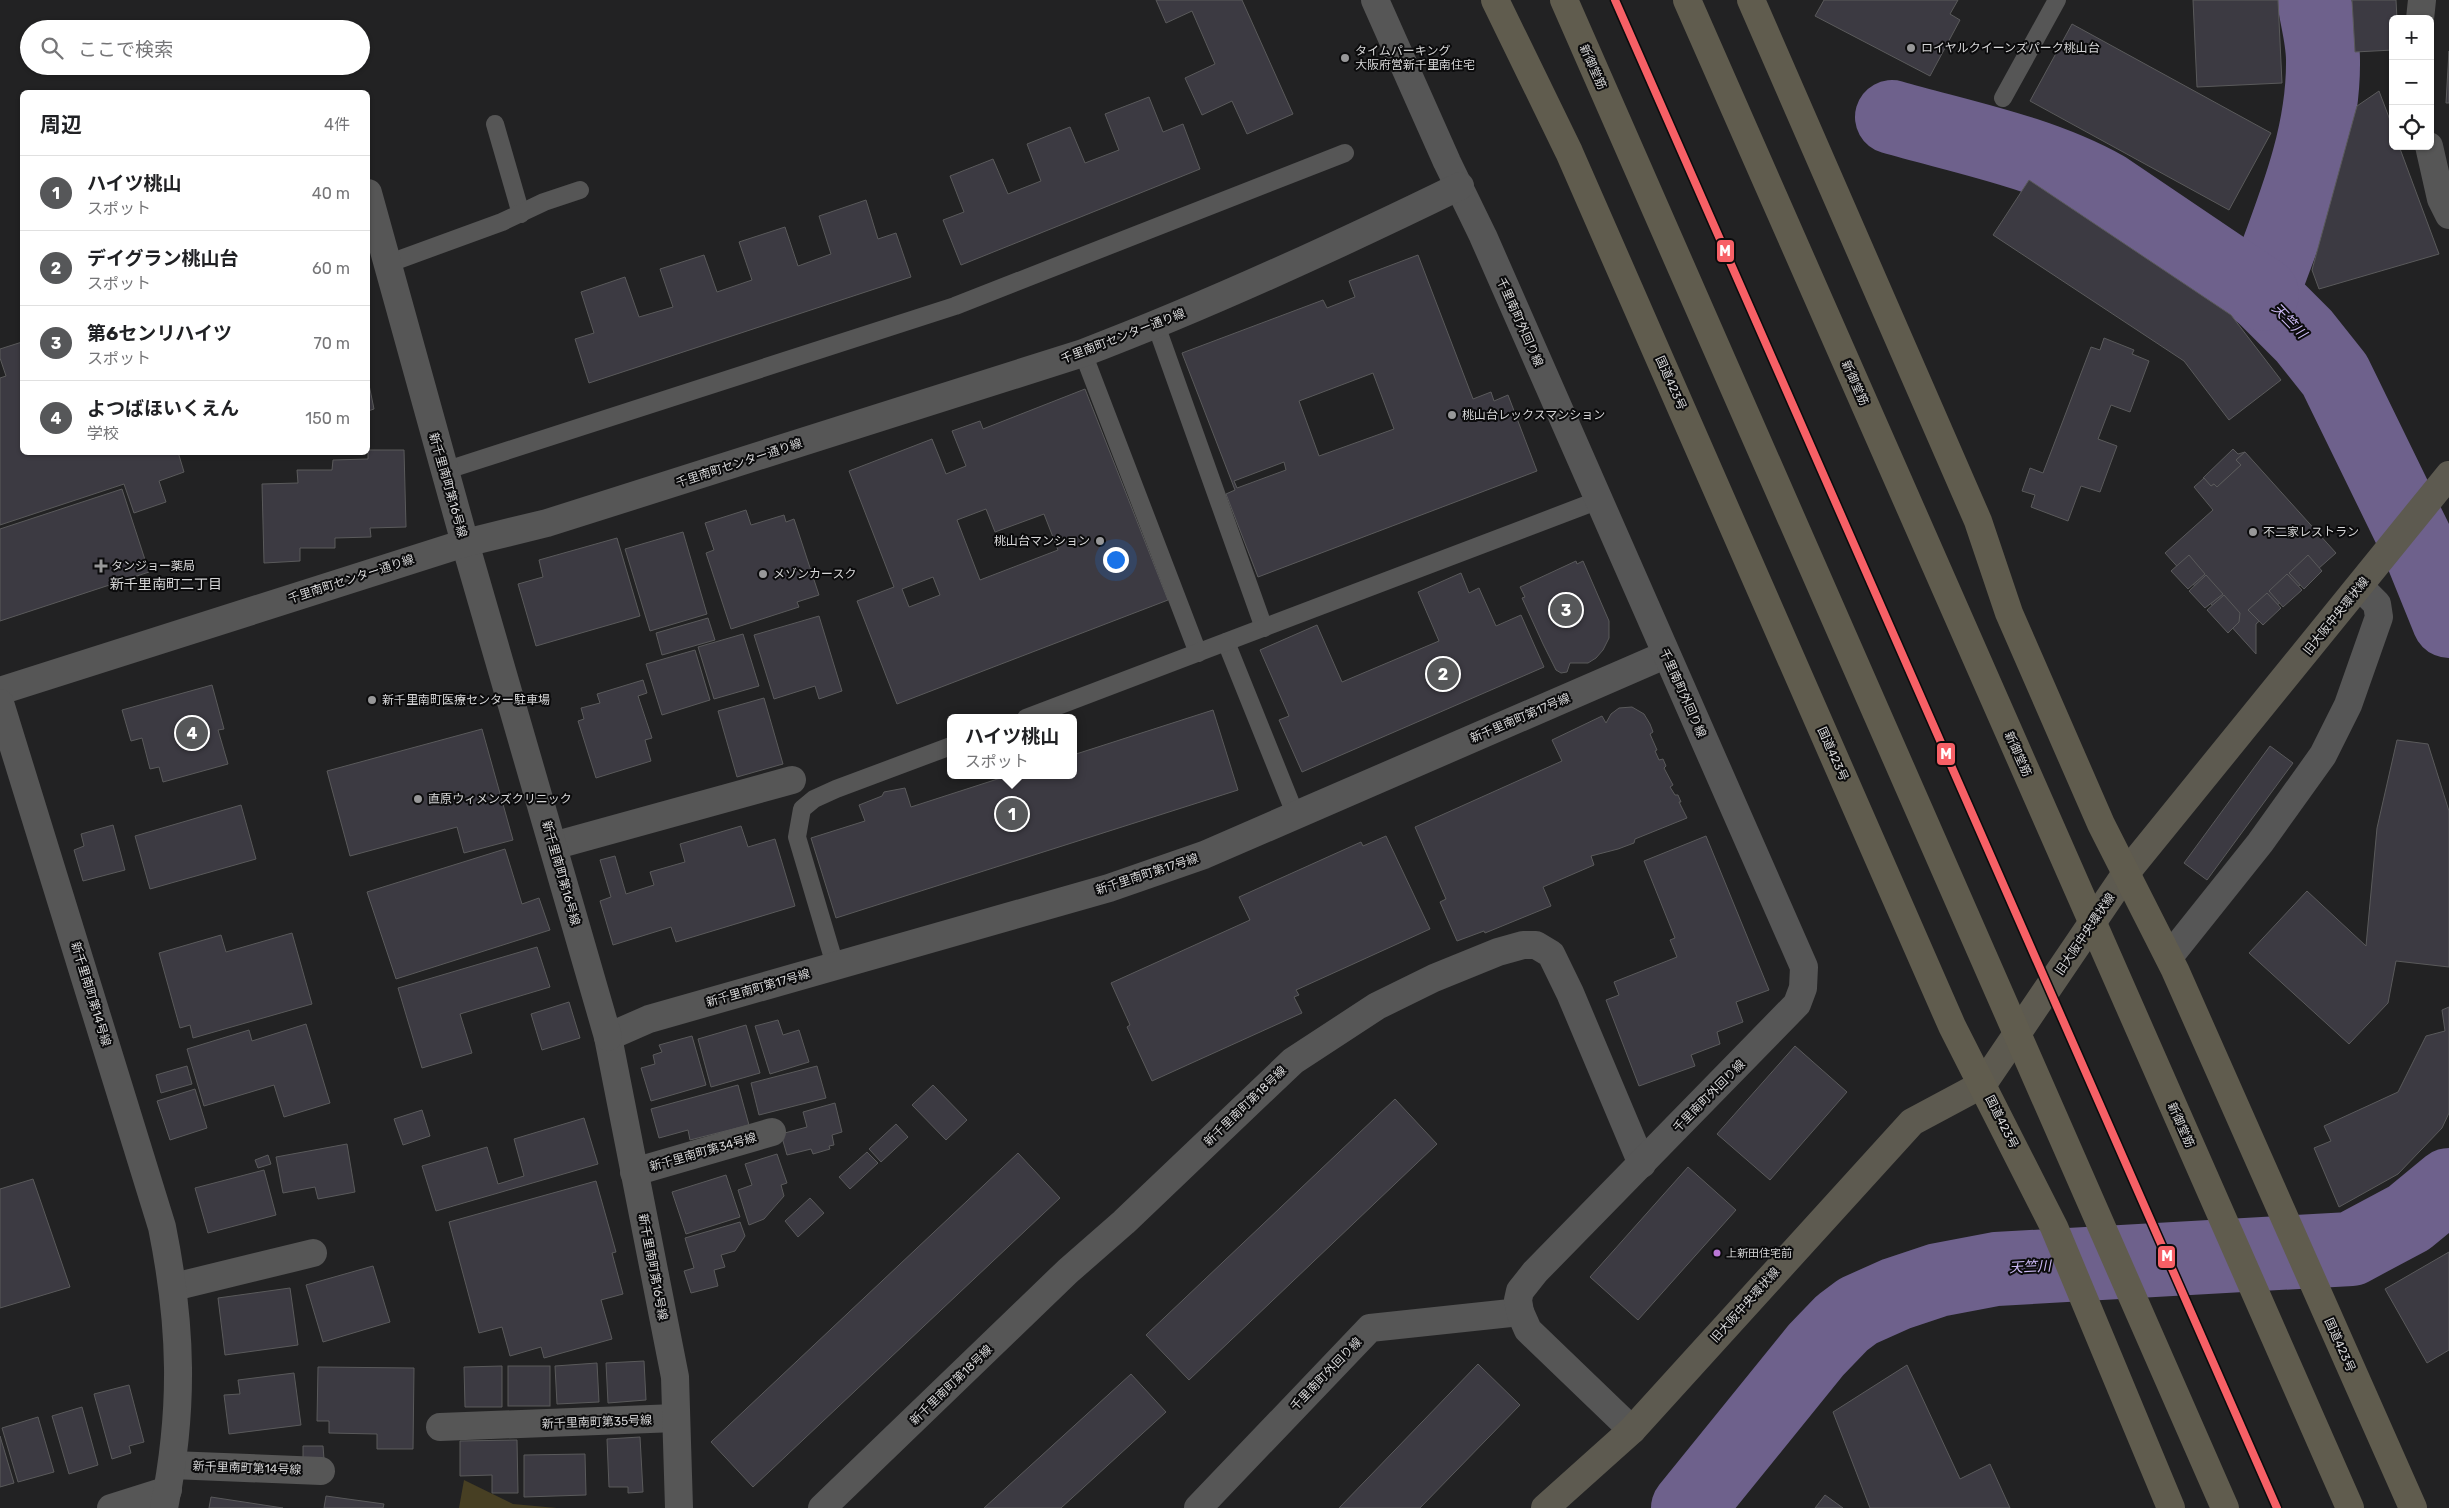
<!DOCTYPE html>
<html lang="ja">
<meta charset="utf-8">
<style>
body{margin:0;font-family:Rubik,"Noto Sans JP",sans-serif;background:#f6f6f6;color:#202124}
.controls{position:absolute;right:15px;top:15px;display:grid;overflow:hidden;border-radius:8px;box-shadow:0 1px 4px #0004}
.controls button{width:45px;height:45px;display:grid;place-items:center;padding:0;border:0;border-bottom:1px solid #e0e0e0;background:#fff;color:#202124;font:25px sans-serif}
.you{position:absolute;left:1115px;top:559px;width:18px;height:18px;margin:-12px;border:4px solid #fff;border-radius:50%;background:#1a73e8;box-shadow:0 0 0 8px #1a73e833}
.badge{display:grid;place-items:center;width:32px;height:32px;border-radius:50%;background:#565759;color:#fff;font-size:16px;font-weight:700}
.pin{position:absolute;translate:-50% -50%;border:2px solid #fff;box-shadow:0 1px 5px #0006}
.popup{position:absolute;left:947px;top:714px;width:130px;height:65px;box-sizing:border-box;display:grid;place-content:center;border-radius:8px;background:#fff;filter:drop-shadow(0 1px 4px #0005);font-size:16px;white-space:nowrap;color:#757577}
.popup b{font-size:19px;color:#202124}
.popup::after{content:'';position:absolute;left:50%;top:100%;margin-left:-10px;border:10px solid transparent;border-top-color:#fff}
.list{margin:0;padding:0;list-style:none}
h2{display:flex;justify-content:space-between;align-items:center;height:65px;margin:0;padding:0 20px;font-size:21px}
h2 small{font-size:16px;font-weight:400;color:#757577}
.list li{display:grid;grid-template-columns:32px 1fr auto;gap:15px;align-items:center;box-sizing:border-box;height:75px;padding:0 20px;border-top:1px solid #e0e0e0}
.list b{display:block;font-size:19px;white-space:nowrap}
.list p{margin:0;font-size:16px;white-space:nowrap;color:#757577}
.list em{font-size:16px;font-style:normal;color:#757577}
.icon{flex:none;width:28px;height:28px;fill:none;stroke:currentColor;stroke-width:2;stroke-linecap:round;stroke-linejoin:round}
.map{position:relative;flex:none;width:2449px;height:1508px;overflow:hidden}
.search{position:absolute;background:#fff;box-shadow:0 1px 4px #0004;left:20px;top:20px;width:350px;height:55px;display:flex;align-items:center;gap:12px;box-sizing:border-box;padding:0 18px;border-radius:28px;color:#757577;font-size:19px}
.panel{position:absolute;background:#fff;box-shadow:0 1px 4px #0004;left:20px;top:90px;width:350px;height:365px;border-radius:8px}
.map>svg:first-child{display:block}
.green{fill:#473f23}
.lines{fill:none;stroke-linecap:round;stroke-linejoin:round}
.river{stroke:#6e618c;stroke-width:74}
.building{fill:#3c3a42;stroke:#5a5a5b;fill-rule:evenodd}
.service{stroke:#565656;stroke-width:18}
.minor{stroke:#565656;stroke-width:28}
.tertiary{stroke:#565656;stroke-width:28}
.primary{stroke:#5d5a50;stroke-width:28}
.trunk{stroke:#605c4e;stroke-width:28}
.metro-1-casing{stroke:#0b0b0c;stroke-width:11}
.metro-1{stroke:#f76066;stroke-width:8}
.poi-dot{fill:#989899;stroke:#0b0b0c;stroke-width:2}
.bus-dot{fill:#ba77d6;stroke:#0b0b0c;stroke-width:2}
.labels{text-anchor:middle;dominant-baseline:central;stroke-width:4;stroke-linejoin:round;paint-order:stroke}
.bus-label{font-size:11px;fill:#d7d7d8;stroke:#0b0b0c;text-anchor:start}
.poi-label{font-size:12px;fill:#d7d7d8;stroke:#0b0b0c;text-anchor:start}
.street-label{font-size:12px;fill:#d7d7d8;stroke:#0b0b0c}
.water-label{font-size:14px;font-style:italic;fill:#ccbaf5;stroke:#0b0b0c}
.neighbourhood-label{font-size:14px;fill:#d7d7d8;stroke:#0b0b0c}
.line-badge{stroke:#0b0b0c;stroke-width:2}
.badge-label{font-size:14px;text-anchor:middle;font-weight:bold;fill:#fff}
</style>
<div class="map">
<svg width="2449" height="1508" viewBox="0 0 2449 1508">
<rect width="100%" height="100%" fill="#222223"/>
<path class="green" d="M464,1480l49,24 44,4h-98z"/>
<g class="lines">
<g class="river">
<path d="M2314,0c3,19 9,40 9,60 1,82 -34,158 -61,234l42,42 31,39 84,172 30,74"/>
<path d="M1892,117c70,20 149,35 213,71l157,106"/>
<path d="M1688,1508l128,-158 26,-27 16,-12 38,-17 42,-14 58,-11 355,-20 58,-31 40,-33"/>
</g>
</g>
<g class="building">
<path d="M1156,0h86l51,114 -46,20 -15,-33 -30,14 -17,-37 30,-14 -23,-53 -26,12z"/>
<path d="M1824,0h134l-8,14 10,6 -30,56 -115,-60z"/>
<path d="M2193,0h85l4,83 -85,4z"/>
<path d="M2352,0h44l1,19h-4v31l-38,2z"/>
<path d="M2072,24l199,109 -42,77 -199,-109z"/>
<path d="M2449,51v52h-3z"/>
<path d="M2379,91l14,37v18h6l40,108 -120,35 -7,-19 45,-164z"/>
<path d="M1149,97l14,35 20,-8 17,45 -239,96 -18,-45 21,-8 -14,-36 43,-17 15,35 33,-13 -14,-37 43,-17 15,36 34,-13 -14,-36z"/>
<path d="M2029,180l202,135 50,65 -52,40 -45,-59 -191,-126z"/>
<path d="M866,200l12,39 18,-6 15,44 -322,106 -14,-44 19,-6 -13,-41 44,-15 14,40 34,-10 -13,-38 44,-14 13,37 35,-12 -13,-38 46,-15 13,39 33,-12 -12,-38z"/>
<path d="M1418,255l55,144 18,-7 3,9 14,-6 29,76 -279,106 -32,-83 9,-4 -53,-137 141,-53 4,8 28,-11 -6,-16zM1373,373l21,56 -75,27 -20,-55zM1284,462l2,8 -49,18 -3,-7z"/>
<path d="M2104,338l30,12 -2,4 17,7 -19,51 -19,-7 -13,34 19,7 -17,46 -19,-6 -13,35 -37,-14 4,-12 -13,-4 8,-23 13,5 48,-126 9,3z"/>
<path d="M22,342v110h156l6,20 -25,9 7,21 -32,11 -10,-29 -124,41v-147l6,-2 -6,-18v-9z"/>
<path d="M368,380l6,29 -6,2z"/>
<path d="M1085,389l83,211 -271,104 -40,-103 37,-14 -45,-116 83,-32 14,35 20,-8 -14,-35 28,-10 3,8zM986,509l9,23 49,-18 14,36 -78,30 -23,-60zM933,577l7,18 -31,12 -7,-18z"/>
<path d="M2233,449l5,5 7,-2 -9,8 5,5 -24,22 -3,-3 -3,2 -8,-8z"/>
<path d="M368,450h36l2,77 -36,1 1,9 -36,1v10h-35v13l-36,2 -2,-79 36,-1 -1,-13h35l1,-10 35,-1z"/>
<path d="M2245,452l91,101 -80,71v30l-91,-101 48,-43 -19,-23 10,-9 7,8 3,-2 3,3 24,-22 -5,-5z"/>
<path d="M122,489l27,83 -149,49v-92z"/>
<path d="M746,510l5,15 33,-10 2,7 8,-3 25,76 -22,7 2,5 -68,22 -25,-76 8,-3 -9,-27z"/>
<path d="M683,532l24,82 -57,17 -25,-82z"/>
<path d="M617,538l23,78 -104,30 -18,-62 25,-7 -4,-17z"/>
<path d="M2189,555l16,19 -17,15 -17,-18z"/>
<path d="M2308,555l14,16 -18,18 -15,-16z"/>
<path d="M1576,561l1,3 6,-3 26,60v17l-6,12 -7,8 -8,5h-18l-3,9 -6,1 -5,-3 -13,-26 -21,-46 3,-1 -5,-10z"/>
<path d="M1461,573l8,20 10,-5 17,38 25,-11 23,52 -242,105 -23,-52 10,-4 -29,-66 57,-25 25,57 97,-41 -21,-49z"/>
<path d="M2287,574l15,16 -19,17 -14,-16z"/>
<path d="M2206,575l17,19 -18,14 -16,-17z"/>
<path d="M2267,593l14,15 -18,17 -15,-15z"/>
<path d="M2224,595l16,18 -1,9 -11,11 -21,-23z"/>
<path d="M819,616l23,75 -23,8 -4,-13 -41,13 -20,-64z"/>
<path d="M708,618l7,22 -53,15 -6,-22z"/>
<path d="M743,634l16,52 -45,13 -16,-52z"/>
<path d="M695,650l15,50 -48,15 -16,-51z"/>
<path d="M643,680l4,13 -9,3 14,42 -7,2 6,21 -55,17 -18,-57 6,-2 -3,-11 19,-5 -3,-9z"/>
<path d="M212,685l12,44 -6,1 10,34 -65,18 -4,-15 -9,2 -8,-31 -11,3 -9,-31z"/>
<path d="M764,698l19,66 -46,13 -19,-66z"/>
<path d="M1632,707l12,7 6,10 3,8 -3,2 7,16 -2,1 4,9 4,-1 3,7 -2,2 9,17 -3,2 5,8h3l3,7h-2l8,16 -52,21 -1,4 -16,6 -27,7 3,9 -51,22 8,19 -66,27 -1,-2 -27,10 -17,-39 6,-3 -31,-72 147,-66 -10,-21 50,-24 4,7 5,-9 8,-6z"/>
<path d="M1213,710l25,80 -402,128 -25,-80 54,-17 -6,-16 23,-9 2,-4 21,-4 6,19 99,-32h63v-20z"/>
<path d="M482,729l31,111 -49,13 -7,-26 -107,29 -23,-85z"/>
<path d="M2397,740l31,4 21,67v156l-53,-6 -8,42 -39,41 -100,-91 58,-62 59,55 11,-118z"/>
<path d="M2270,746l23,17 -86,117 -23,-17z"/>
<path d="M241,805l15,54 -106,30 -15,-53z"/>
<path d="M113,825l12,45 -42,11 -9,-31 10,-4 -3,-12z"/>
<path d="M741,826l7,21 27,-8 20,67 -119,36 -5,-15 -58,18 -13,-44 11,-4 -11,-37 15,-4 11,38 28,-9 -4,-13 35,-10 -5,-18z"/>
<path d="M1386,836l44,93 -134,61 3,5 -5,2 8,16 -150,68 -25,-54 3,-2 -19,-42 139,-63 -11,-23 122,-55 2,4z"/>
<path d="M1706,836l63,154 -33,12 7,20 -26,10 3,12 -29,11 4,11 -56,20 -33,-86 13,-5 -5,-13 63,-25 -7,-17 5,-2 -31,-77z"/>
<path d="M505,849l17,55 17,-6 11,32 -154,49 -29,-87z"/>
<path d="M292,933l20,71 -119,34 -3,-13 -10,3 -21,-75 62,-18 5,17z"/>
<path d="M537,947l13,40 -90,27 12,39 -50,15 -24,-80z"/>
<path d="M569,1002l11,36 -38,12 -11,-36z"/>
<path d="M2449,1007v106l-7,15 -44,46 -59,33 -25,-59 17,-7 -7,-15 74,-34 28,-56 19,-5 -3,-21z"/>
<path d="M778,1020l5,15 16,-5 10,32 -39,12 -15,-48z"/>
<path d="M306,1024l24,79 -46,14 -10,-32 -70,21 -17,-57 62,-19 3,11z"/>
<path d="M746,1025l14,48 -49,14 -13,-48z"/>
<path d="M692,1036l14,49 -55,16 -10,-33 14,-4 -2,-9 9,-3 -3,-7z"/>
<path d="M1795,1046l52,46 -77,88 -53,-46z"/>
<path d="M187,1066l5,18 -31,9 -5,-18z"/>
<path d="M817,1066l9,32 -67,17 -8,-32z"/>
<path d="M738,1085l11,40 -59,15 -2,-10 -29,8 -8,-29z"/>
<path d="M933,1085l34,35 -21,20 -34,-35z"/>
<path d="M195,1089l12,39 -37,12 -13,-39z"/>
<path d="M1395,1099l42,45 -248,236 -43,-45z"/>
<path d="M835,1103l7,29 -10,3 2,10 -5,1 1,3 -17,5 -2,-5 -24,6 -6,-21 26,-7 -4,-15z"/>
<path d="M422,1110l8,26 -27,9 -9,-26z"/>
<path d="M584,1118l14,46 -162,47 -14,-45 65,-19 11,37 26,-8 -10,-37z"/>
<path d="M896,1124l12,13 -27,25 -12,-13z"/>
<path d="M347,1144l8,48 -37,7 -3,-12 -32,6 -7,-36z"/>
<path d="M867,1152l11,11 -28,26 -11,-12z"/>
<path d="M1018,1153l42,45 -307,289 -42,-45z"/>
<path d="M777,1154l10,29 -6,2 3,11 -20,23 -15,6 -11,-35 14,-5 -7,-21z"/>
<path d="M268,1155l3,9 -13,4 -3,-8z"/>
<path d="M1688,1167l48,43 -98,110 -48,-43z"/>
<path d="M264,1170l12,45 -68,18 -13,-45z"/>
<path d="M726,1175l14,42 -54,17 -14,-42z"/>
<path d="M33,1179l37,108 -70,21v-119z"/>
<path d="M596,1181l20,71 -4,1 11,41 -22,6 11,39 -68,19 -3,-11 -31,9 -8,-29 -23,6 -30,-111z"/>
<path d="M810,1198l14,15 -26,24 -13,-16z"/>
<path d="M740,1222l5,14 -10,15 -14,4 4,12 -11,3 4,16 -27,7 -7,-22 10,-3 -9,-30z"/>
<path d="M2449,1252v98l-22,13 -42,-74z"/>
<path d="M373,1266l17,56 -67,20 -17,-57z"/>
<path d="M290,1288l8,57 -73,10 -7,-57z"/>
<path d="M644,1361l2,39 -38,3 -2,-40z"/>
<path d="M597,1363l2,39 -42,2 -2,-38z"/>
<path d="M1478,1364l42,41 -100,103h-81z"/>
<path d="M1907,1365l53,114 30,-15 20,44h-140l-37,-96z"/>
<path d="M502,1366v41h-37l-1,-40z"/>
<rect x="508" y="1366" width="42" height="40"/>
<path d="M318,1367l96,1 -1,81h-36v-15l-48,-1v-12h-12z"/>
<path d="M294,1373l7,52 -72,9 -5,-39 16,-1 -2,-14z"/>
<path d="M1131,1374l35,38 -105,96h-77z"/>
<path d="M129,1385l15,57 -15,4 2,7 -19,6 -18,-65z"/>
<path d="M82,1407l16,58 -29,9 -17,-58z"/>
<path d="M38,1417l16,55 -36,10 -16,-54z"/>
<path d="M0,1436l14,47 -14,4z"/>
<path d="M640,1437l3,55 -15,1v-6h-19l-2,-48z"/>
<path d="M517,1440l1,53h-26v-18l-32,1v-35z"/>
<path d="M303,1446h20l1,13h-21z"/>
<path d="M585,1454l1,41 -62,2v-42z"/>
<path d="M1825,1495l18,13h-28z"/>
<path d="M326,1496l58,8 -1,4h-59z"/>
<path d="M211,1497l72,11h-74z"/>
</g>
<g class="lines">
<g class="service">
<path d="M2003,98l54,-98"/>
<path d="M495,124l26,90"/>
<path d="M387,264l115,-42 42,-20 36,-12"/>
<path d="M1156,325l108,303"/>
<path d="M1083,353l115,300"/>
<path d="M444,471l511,-165 390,-153"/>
<path d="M1226,642l70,174"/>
<path d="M1026,718l573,-218"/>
<path d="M835,965l-38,-128 5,-28 12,-10 22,-10 115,-43"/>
</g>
<g class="minor">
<path d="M2420,19l2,-19"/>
<path d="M2429,146l12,53 8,16"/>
<path d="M368,193l97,350"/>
<path d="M553,846l239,-66"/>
<path d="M2169,957l91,-114 63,-88 25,-50 31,-88 -2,-13 -17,-17"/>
<path d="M634,1172l138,-40"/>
<path d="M174,1287l139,-34"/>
<path d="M440,1427l236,-9"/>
<path d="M172,1465l149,6"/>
<path d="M111,1508l57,-18"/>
<path d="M679,1508l-4,-131 -67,-340 41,-18 460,-131 95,-33 461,-200"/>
<path d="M822,1508l246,-237 56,-49 169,-161 84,-55 57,-28 64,-26 25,-7h13l15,9 19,39 72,171"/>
<path d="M1198,1508l172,-180 150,-16"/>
</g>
<g class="tertiary">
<path d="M1375,0l72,162 36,74 321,731 -1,21 -6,16 -262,268 -15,19 -2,9 2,12 8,18 104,100"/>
<path d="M465,543l143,494"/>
<path d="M0,691l465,-148 82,-20 536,-170c129,-49 254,-107 377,-167"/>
<path d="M0,703l162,524c20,99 22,182 2,281"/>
</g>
<path class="primary" d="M1545,1508l87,-78 280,-308 71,-38 143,-211 323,-398"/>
<g class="trunk">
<path d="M1495,0l74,152 383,874 102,201 117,281"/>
<path d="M1564,0l661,1508"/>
<path d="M1687,0l663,1508"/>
<path d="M1751,0l227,521 31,92 92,211 74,146 238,538"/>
</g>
<defs>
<path id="metro-1" d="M1615,0l662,1508"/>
</defs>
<use href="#metro-1" class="metro-1-casing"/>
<use href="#metro-1" class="metro-1"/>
</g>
<g class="poi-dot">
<circle cx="1911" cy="48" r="5"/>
<circle cx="1345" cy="58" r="5"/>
<circle cx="1452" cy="415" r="5"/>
<circle cx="2253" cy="532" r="5"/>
<circle cx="1100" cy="541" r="5"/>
<path d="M98.5 558.5h5v5h5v5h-5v5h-5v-5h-5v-5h5z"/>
<circle cx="763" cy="574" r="5"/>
<circle cx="372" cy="700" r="5"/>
<circle cx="418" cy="799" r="5"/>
</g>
<circle class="bus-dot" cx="1717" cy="1253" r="4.5"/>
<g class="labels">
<g class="bus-label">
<text x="1726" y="1253">上新田住宅前</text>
</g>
<g class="poi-label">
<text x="1921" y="48">ロイヤルクイーンズパーク桃山台</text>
<text x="1355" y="51">タイムパーキング<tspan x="1355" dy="14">大阪府営新千里南住宅</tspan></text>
<text x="1462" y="415">桃山台レックスマンション</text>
<text x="2263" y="532">不二家レストラン</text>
<text x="1090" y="541" text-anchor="end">桃山台マンション</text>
<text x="111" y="566">タンジョー薬局</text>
<text x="773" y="574">メゾンカースク</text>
<text x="382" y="700">新千里南町医療センター駐車場</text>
<text x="428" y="799">直原ウィメンズクリニック</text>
</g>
<g class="street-label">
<text transform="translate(1593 67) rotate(66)">新御堂筋</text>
<text transform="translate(1520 322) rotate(66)">千里南町外回り線</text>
<text transform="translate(1123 336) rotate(-21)">千里南町センター通り線</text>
<text transform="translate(1671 383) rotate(66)">国道423号</text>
<text transform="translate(1855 383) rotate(66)">新御堂筋</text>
<text transform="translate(739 463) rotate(-18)">千里南町センター通り線</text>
<text transform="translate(448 485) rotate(74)">新千里南町第16号線</text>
<text transform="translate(351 579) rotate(-18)">千里南町センター通り線</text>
<text transform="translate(2336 616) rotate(-51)">旧大阪中央環状線</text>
<text transform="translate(1683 693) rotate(66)">千里南町外回り線</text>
<text transform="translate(1520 718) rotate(-23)">新千里南町第17号線</text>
<text transform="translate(1833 754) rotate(66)">国道423号</text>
<text transform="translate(2018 754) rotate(66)">新御堂筋</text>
<text transform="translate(561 873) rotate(74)">新千里南町第16号線</text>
<text transform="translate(1147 874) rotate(-18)">新千里南町第17号線</text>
<text transform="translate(2085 934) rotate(-56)">旧大阪中央環状線</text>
<text transform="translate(758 988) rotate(-16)">新千里南町第17号線</text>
<text transform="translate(91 994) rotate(73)">新千里南町第14号線</text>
<text transform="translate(1709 1096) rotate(-45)">千里南町外回り線</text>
<text transform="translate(1245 1106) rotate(-44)">新千里南町第18号線</text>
<text transform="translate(2002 1122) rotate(63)">国道423号</text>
<text transform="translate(2181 1125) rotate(66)">新御堂筋</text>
<text transform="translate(703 1152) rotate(-16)">新千里南町第34号線</text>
<text transform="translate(653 1267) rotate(79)">新千里南町第16号線</text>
<text transform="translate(1745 1305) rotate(-48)">旧大阪中央環状線</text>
<text transform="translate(2340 1345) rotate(66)">国道423号</text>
<text transform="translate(1326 1374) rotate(-46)">千里南町外回り線</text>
<text transform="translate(951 1385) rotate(-44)">新千里南町第18号線</text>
<text transform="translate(597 1422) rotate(-2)">新千里南町第35号線</text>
<text transform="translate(247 1468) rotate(2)">新千里南町第14号線</text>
</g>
<g class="water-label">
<text transform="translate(2289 321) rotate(46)">天竺川</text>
<text transform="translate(2030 1267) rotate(-3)">天竺川</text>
</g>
<g class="neighbourhood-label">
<text x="166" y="584">新千里南町二丁目</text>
</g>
</g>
<g class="line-badge">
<rect x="1716" y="239" width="19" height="24" rx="5" fill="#f76066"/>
<rect x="1936" y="742" width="20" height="24" rx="5" fill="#f76066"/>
<rect x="2157" y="1245" width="19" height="24" rx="5" fill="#f76066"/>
</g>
<g class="badge-label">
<text x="1725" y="256">M</text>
<text x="1946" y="759">M</text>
<text x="2167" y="1261">M</text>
</g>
</svg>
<div class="controls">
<button>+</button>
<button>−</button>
<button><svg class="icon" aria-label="locate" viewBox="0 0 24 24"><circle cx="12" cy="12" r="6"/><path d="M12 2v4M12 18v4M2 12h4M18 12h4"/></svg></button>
</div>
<div class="you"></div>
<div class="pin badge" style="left:1012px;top:814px">1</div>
<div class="popup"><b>ハイツ桃山</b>スポット</div>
<div class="pin badge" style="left:1443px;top:674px">2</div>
<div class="pin badge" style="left:1566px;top:610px">3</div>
<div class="pin badge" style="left:192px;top:733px">4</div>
<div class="search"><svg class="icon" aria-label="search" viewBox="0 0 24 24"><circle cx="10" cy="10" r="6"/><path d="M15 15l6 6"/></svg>ここで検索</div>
<section class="panel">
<h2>周辺<small>4件</small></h2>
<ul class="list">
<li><span class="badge">1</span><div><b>ハイツ桃山</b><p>スポット</p></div><em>40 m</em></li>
<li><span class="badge">2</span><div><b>デイグラン桃山台</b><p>スポット</p></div><em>60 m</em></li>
<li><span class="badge">3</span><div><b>第6センリハイツ</b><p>スポット</p></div><em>70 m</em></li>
<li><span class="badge">4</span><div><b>よつばほいくえん</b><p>学校</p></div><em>150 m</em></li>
</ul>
</section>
</div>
